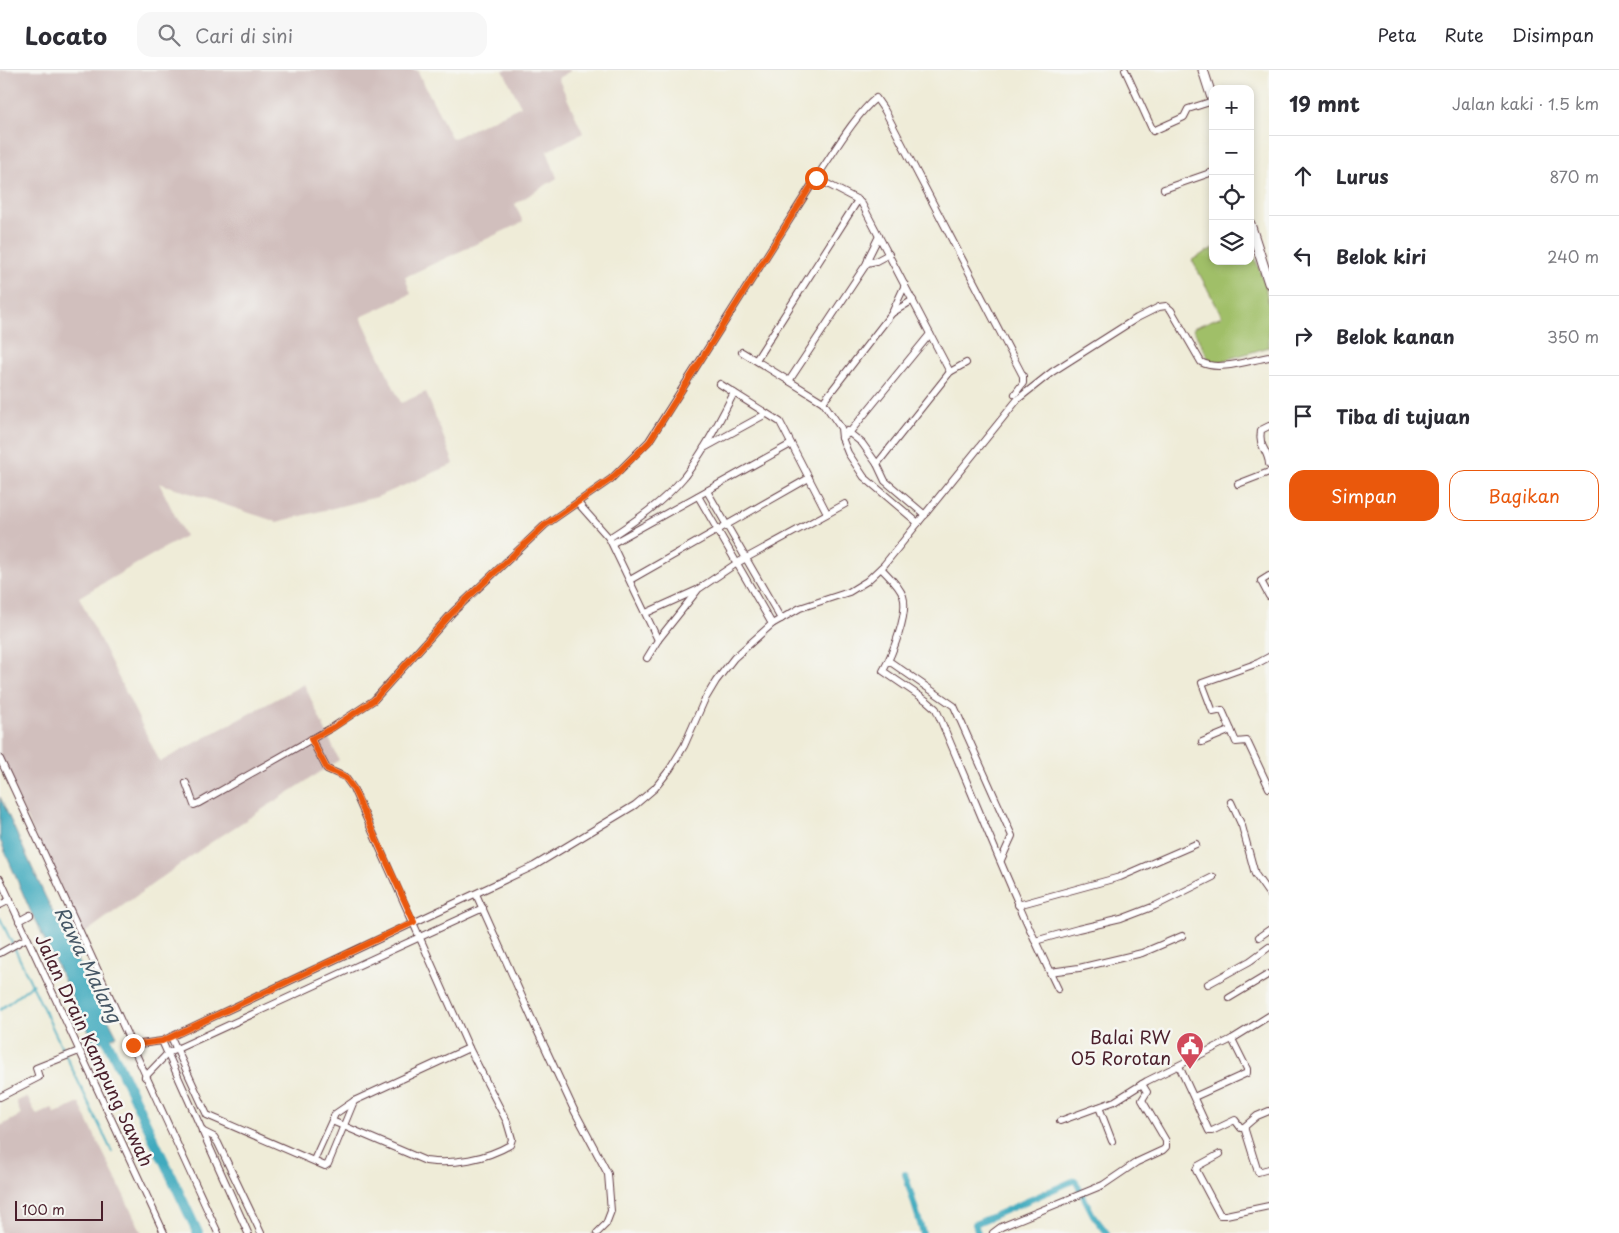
<!DOCTYPE html>
<html lang="id">
<meta charset="utf-8">
<style>
body{margin:0;font-family:"Playpen Sans",sans-serif;background:#f7f7f7;color:#2b2b33}
.controls{position:absolute;right:15px;top:15px;display:grid;overflow:hidden;border-radius:10px;box-shadow:0 2px 8px #0003}
.controls button{width:45px;height:45px;display:grid;place-items:center;padding:0;border:0;border-bottom:1px solid #e1e1e2;background:#fff;color:#2b2b33;font:25px sans-serif}
.scale{position:absolute;left:15px;bottom:12px;width:88px;box-sizing:border-box;padding-left:5px;border:2px solid #4a1f2b;border-top:0;font-size:14px;line-height:18px;white-space:nowrap;color:#4a1f2b;-webkit-text-stroke:4px #f6f6f2;paint-order:stroke}
.stop{position:absolute;width:15px;height:15px;margin:-11px;border:4px solid #ea580c;border-radius:50%;background:#fff}
.stop.end{background:#ea580c;border-color:#fff;box-shadow:0 1px 5px #0008}
.list{margin:0;padding:0;list-style:none}
h2{display:flex;justify-content:space-between;align-items:center;height:65px;margin:0;padding:0 20px;font-size:21px}
h2 small{font-size:16px;font-weight:400;color:#7c7c81}
.list li{display:grid;grid-template-columns:32px 1fr auto;gap:15px;align-items:center;box-sizing:border-box;height:80px;padding:0 20px;border-top:1px solid #e1e1e2}
.list b{display:block;font-size:19px;white-space:nowrap}
.list em{font-size:16px;font-style:normal;color:#7c7c81}
.actions{display:flex;gap:10px;padding:15px 20px}
.actions a{flex:1;padding:11px 0;border:1px solid #ea580c;border-radius:15px;text-align:center;font-size:18px;color:#ea580c}
.actions .main{background:#ea580c;color:#fff}
.icon{flex:none;width:28px;height:28px;fill:none;stroke:currentColor;stroke-width:2;stroke-linecap:round;stroke-linejoin:round}
.map{position:relative;flex:none;width:1269px;height:1163px;overflow:hidden}
header{display:flex;align-items:center;gap:30px;box-sizing:border-box;height:70px;padding:0 25px;background:#fff;border-bottom:1px solid #e1e1e2}
header strong{font-size:24px}
nav{display:flex;gap:28px;margin-inline-start:auto;font-size:18px}
.search{width:350px;height:45px;background:#f7f7f7;display:flex;align-items:center;gap:12px;box-sizing:border-box;padding:0 18px;border-radius:15px;color:#7c7c81;font-size:19px}
main{display:flex}
aside{flex:1;background:#fff}
.map>svg:first-child{display:block}
.industrial{fill:#d1bfbd}
.green{fill:#a0bf67;stroke:#756f49}
.water{fill:#3faabe;stroke:#446474}
.lines{fill:none;stroke-linecap:round;stroke-linejoin:round}
.stream{stroke:#3faabe;stroke-width:2}
.canal{stroke:#3faabe;stroke-width:6}
.river{stroke:#3faabe;stroke-width:10}
.street-casing{stroke:#633e45;stroke-width:8}
.secondary-casing{stroke:#633e45;stroke-width:11}
.street{stroke:#fff;stroke-width:6}
.secondary{stroke:#fff;stroke-width:9}
.route{stroke:#ea580c;stroke-width:6}
.labels{text-anchor:middle;dominant-baseline:central;stroke-width:5;stroke-linejoin:round;paint-order:stroke}
.poi-label{font-size:18px;fill:#4a1f2b;stroke:#f6f6f2;text-anchor:end}
.street-label{font-size:18px;fill:#4a1f2b;stroke:#f6f6f2}
.water-label{font-size:19px;font-style:italic;fill:#465766;stroke:#f6f6f2}
</style>
<header>
<strong>Locato</strong>
<div class="search"><svg class="icon" aria-label="search" viewBox="0 0 24 24"><circle cx="10" cy="10" r="6"/><path d="M15 15l6 6"/></svg>Cari di sini</div>
<nav><a>Peta</a><a>Rute</a><a>Disimpan</a></nav>
</header>
<main>
<div class="map">
<svg width="1269" height="1163" viewBox="0 0 1269 1163">
<rect width="100%" height="100%" fill="#f6f6f2"/>
<filter id="ink" filterUnits="userSpaceOnUse"><feTurbulence type="fractalNoise" baseFrequency=".02" numOctaves="2"/><feDisplacementMap in="SourceGraphic" scale="10" xChannelSelector="R" yChannelSelector="G"/><feConvolveMatrix kernelMatrix="1 2 1 2 8 2 1 2 1" color-interpolation-filters="sRGB"/></filter>
<filter id="wash" filterUnits="userSpaceOnUse"><feTurbulence type="fractalNoise" baseFrequency=".0096" numOctaves="4" result="noise"/><feDisplacementMap in="SourceGraphic" scale="20" xChannelSelector="R" yChannelSelector="G"/><feGaussianBlur stdDeviation="1.12" result="paint"/><feColorMatrix in="noise" values="0 0 0 0 0 0 0 0 0 0 0 0 0 0 0 0 0 1.4 0 .05"/><feComposite in="paint" operator="in"/></filter>
<g filter="url(#wash)">
<rect width="100%" height="100%" fill="#efecd8"/>
<g class="industrial">
<path d="M0,0h417l35,69 69,-33 -18,-36h69l-14,8 25,55 -36,18 10,27 -42,26 8,18 -118,55 6,17 -50,23 40,86 25,-11 28,72 -77,33 -100,25 -118,-39 26,53 -106,61 81,165 144,-78 35,76 -132,85 -125,90 -82,-173z"/>
<path d="M27,1027l10,18 15,-7 3,6 24,-11 63,130h-142v-107l21,-11 -5,-14z"/>
</g>
<path class="green" d="M1250,175l15,40 4,22v40l-58,17 -18,-36 29,-12 -30,-56 21,-12v13h37z"/>
<path class="water" d="M0,727l45,99 72,140 -22,8 -65,-134 -30,-70z"/>
<g class="lines">
<g class="stream">
<path d="M0,848l112,234"/>
<path d="M0,940l33,-26"/>
</g>
<g class="canal">
<path d="M905,1104l18,59"/>
<path d="M978,1163l-3,-9 100,-44 18,35 14,18"/>
</g>
<path class="river" d="M101,958l97,205"/>
</g>
</g>
<g filter="url(#ink)">
<g class="lines">
<defs>
<g id="street">
<path d="M1125,0l28,61 31,-14 4,-8 25,-8"/>
<path d="M816,108l42,22 4,4 88,168"/>
<path d="M1164,119l49,-17"/>
<path d="M867,193l9,-2 13,-7"/>
<path d="M892,243l21,-13"/>
<path d="M742,282l81,50 18,26 1,10 6,15 16,24 54,46"/>
<path d="M756,290l102,-160"/>
<path d="M789,311l78,-118 2,-7 10,-20"/>
<path d="M720,314l60,38 47,91"/>
<path d="M823,332l69,-89 13,-28"/>
<path d="M1269,356l-8,4c-3,18 7,19 8,34"/>
<path d="M847,361l15,12 15,21 8,17 40,34"/>
<path d="M842,368l8,-6 80,-98"/>
<path d="M704,378l62,-34"/>
<path d="M877,394l73,-92 16,-9"/>
<path d="M1238,414l31,-12"/>
<path d="M707,421l74,128"/>
<path d="M698,426l74,128"/>
<path d="M578,433l31,35 49,102"/>
<path d="M609,468c28,-18 54,-36 75,-61 20,-25 35,-56 50,-84"/>
<path d="M613,473l178,-99"/>
<path d="M881,498c7,8 18,17 22,28 6,17 -11,59 -20,75l44,30 9,8c40,93 77,188 122,280"/>
<path d="M1269,506l-8,5 8,15"/>
<path d="M630,510l179,-102"/>
<path d="M646,543l51,-23 40,-27 108,-59"/>
<path d="M647,588l11,-18 39,-49"/>
<path d="M889,591l65,45 58,130 -11,24"/>
<path d="M1231,660l-9,-20 -9,2 -11,-29 56,-20 11,-6"/>
<path d="M311,669l16,30 18,8 8,11 116,260 38,74 5,17 -2,6c-24,14 -57,20 -84,16l-94,-40"/>
<path d="M1202,672l29,-12 5,12 11,-1 22,47"/>
<path d="M0,689c74,157 145,316 218,474"/>
<path d="M186,713l8,22 5,-2 134,-76 41,-27 79,-88 92,-87 66,-46 38,-38 167,-263c16,-23 39,-63 60,-80l9,13 138,265v7l-8,11"/>
<path d="M1231,732l11,24 13,48 14,20"/>
<path d="M0,809l164,354"/>
<path d="M476,824l60,134 38,82 34,64 3,37 -5,13 -9,9"/>
<path d="M0,835l10,-5"/>
<path d="M1018,835l102,-28 76,-33"/>
<path d="M19,851l11,-6"/>
<path d="M1259,867l10,-7"/>
<path d="M1035,871l43,-12 43,-10 34,-13 58,-29"/>
<path d="M0,883l27,-15"/>
<path d="M1050,902l29,-4 63,-15 40,-17"/>
<path d="M1208,914l42,-23 19,-14"/>
<path d="M1229,928l40,-24"/>
<path d="M171,967l36,78 118,51 3,-2 26,-63"/>
<path d="M162,971l86,192"/>
<path d="M133,975l29,-4 372,-175 101,-61 20,-17 15,-19 14,-23 20,-45 12,-20 18,-23 38,-34 28,-16 49,-16 18,-11 17,-16 134,-166 34,-27 85,-54 22,-11 7,-1 5,4 30,52c17,10 49,-2 68,-5"/>
<path d="M1179,996l30,65h3l23,-11 6,8 3,-1"/>
<path d="M145,1007l23,-24 315,-145"/>
<path d="M0,1027l39,-20 -3,-9 43,-17"/>
<path d="M1194,1027l53,-24v-4l-15,-30"/>
<path d="M1099,1037l13,34"/>
<path d="M1060,1051l55,-20 32,-20 85,-42 37,-23"/>
<path d="M1244,1057l14,45 11,-3"/>
<path d="M1244,1057l13,-11 12,-5"/>
<path d="M202,1061l12,6 4,6 43,90"/>
<path d="M1220,1084l-22,12 -2,4 24,45h6l43,-9"/>
<path d="M314,1090l21,-46 19,-13 115,-53"/>
<path d="M993,1163l8,-6 102,-42 34,-23 26,-12 3,-3v-6l-24,-41 5,-8 -5,-8"/>
</g>
<g id="secondary">
<path d="M1203,0l10,31"/>
<path d="M1250,154l19,59"/>
</g>
</defs>
<use href="#street" class="street-casing"/>
<use href="#secondary" class="secondary-casing"/>
<use href="#street" class="street"/>
<use href="#secondary" class="secondary"/>
</g>
</g>
<g class="lines" filter="url(#ink)">
<path class="route" d="M133,975l29,-4 252,-119 -61,-134 -8,-11 -18,-8 -16,-30 23,-12 40,-27 79,-88 92,-87 66,-46 38,-37 167,-264"/>
</g>
<defs>
<symbol id="civic-pin" viewBox="-11 -11 22 30"><path d="M0 17L-7.5 6A9.5 9.5 0 1 1 7.5 6Z" fill="#d1495b" stroke="#f6f6f2"/><path d="M-.6-6.5H3V-4.5H.6V-3L4-1V1h2V6H-6V1h2V-1L-.6-3ZM-1.2 2.5V6h2.4V2.5Z" fill="#fff"/></symbol>
</defs>
<g fill-rule="evenodd">
<use href="#civic-pin" x="1174" y="960" width="32" height="43"/>
</g>
<g class="labels">
<g class="poi-label">
<text x="1171" y="966">Balai RW<tspan x="1171" dy="21">05 Rorotan</tspan></text>
</g>
<g class="street-label">
<text transform="translate(95 980) rotate(65)">Jalan Drain Kampung Sawah</text>
</g>
<g class="water-label">
<text transform="translate(89 894) rotate(64)">Rawa Malang</text>
</g>
</g>
</svg>
<div class="controls">
<button>+</button>
<button>−</button>
<button><svg class="icon" aria-label="locate" viewBox="0 0 24 24"><circle cx="12" cy="12" r="6"/><path d="M12 2v4M12 18v4M2 12h4M18 12h4"/></svg></button>
<button><svg class="icon" aria-label="layers" viewBox="0 0 24 24"><path d="M12 4l9 5-9 5-9-5zM3 14l9 5 9-5"/></svg></button>
</div>
<div class="scale">100 m</div>
<div class="stop" style="left:816px;top:108px"></div>
<div class="stop end" style="left:133px;top:975px"></div>
</div>
<aside>
<h2>19 mnt<small>Jalan kaki · 1.5 km</small></h2>
<ul class="list">
<li><svg class="icon" aria-label="ahead" viewBox="0 0 24 24"><path d="M12 20V5M6 11l6-6 6 6"/></svg><div><b>Lurus</b></div><em>870 m</em></li>
<li><svg class="icon" aria-label="left" viewBox="0 0 24 24"><path d="M17 20v-9H6M10 6l-5 5 5 5"/></svg><div><b>Belok kiri</b></div><em>240 m</em></li>
<li><svg class="icon" aria-label="right" viewBox="0 0 24 24"><path d="M7 20v-9h11M14 6l5 5-5 5"/></svg><div><b>Belok kanan</b></div><em>350 m</em></li>
<li><svg class="icon" aria-label="arrive" viewBox="0 0 24 24"><path d="M6 21V4h12l-3 4 3 4H6"/></svg><div><b>Tiba di tujuan</b></div></li>
</ul>
<div class="actions"><a class="main">Simpan</a><a>Bagikan</a></div>
</aside>
</main>
